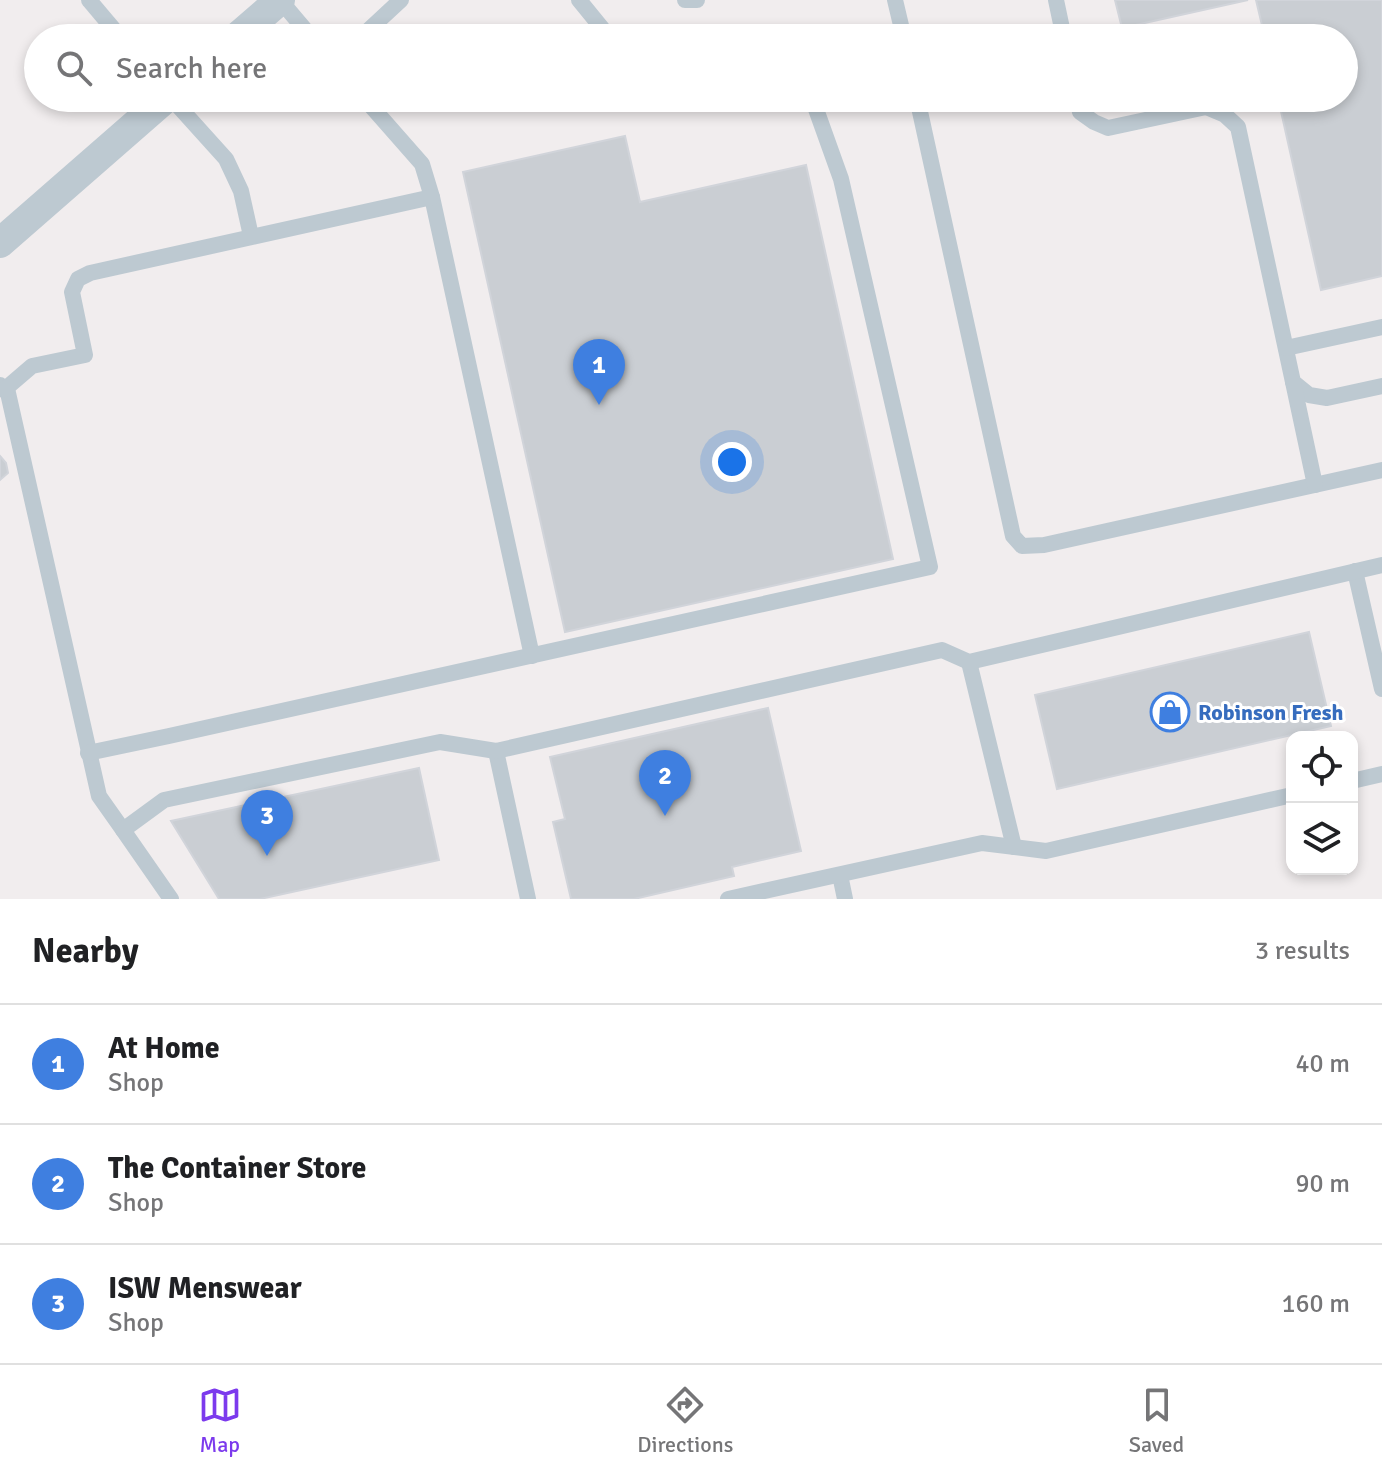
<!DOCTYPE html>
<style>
body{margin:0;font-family:Signika,sans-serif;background:#f6f6f6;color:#202124}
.controls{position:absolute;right:24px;bottom:24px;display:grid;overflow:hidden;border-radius:16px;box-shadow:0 4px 12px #0003}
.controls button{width:72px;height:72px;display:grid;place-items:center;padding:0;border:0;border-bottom:2px solid #e0e0e0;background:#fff;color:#202124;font:40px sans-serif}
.you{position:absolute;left:732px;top:462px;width:28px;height:28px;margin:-20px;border:6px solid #fff;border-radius:50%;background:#1a73e8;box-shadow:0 0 0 12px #1a73e833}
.badge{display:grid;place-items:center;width:52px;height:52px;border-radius:50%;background:#7c3aed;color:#fff;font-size:26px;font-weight:700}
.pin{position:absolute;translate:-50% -66px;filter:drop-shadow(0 2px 4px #0008)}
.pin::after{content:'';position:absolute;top:42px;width:28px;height:24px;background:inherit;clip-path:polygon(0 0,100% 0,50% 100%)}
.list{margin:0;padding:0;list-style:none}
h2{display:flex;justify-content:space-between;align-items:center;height:104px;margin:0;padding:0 32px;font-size:34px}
h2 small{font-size:26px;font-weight:400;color:#757577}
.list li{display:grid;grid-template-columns:52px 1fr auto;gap:24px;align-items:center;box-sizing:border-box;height:120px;padding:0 32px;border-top:2px solid #e0e0e0}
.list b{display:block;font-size:30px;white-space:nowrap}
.list p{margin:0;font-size:26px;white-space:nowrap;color:#757577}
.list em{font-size:26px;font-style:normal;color:#757577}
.icon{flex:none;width:44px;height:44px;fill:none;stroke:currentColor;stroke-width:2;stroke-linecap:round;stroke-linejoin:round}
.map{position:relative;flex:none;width:1382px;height:899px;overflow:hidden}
.search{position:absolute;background:#fff;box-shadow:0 4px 12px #0003;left:24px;right:24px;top:24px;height:88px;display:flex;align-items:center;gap:20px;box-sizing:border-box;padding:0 28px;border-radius:44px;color:#757577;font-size:30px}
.sheet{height:464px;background:#fff}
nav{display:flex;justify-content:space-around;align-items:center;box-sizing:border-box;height:112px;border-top:2px solid #e0e0e0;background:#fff;font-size:22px;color:#757577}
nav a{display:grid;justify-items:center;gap:4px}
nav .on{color:#7c3aed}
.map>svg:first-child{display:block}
.building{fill:#caced3;stroke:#d1d4da;stroke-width:2}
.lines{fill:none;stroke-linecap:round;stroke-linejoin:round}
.service{stroke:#bdc9d1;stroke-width:16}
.minor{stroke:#bdc9d1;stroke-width:30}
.labels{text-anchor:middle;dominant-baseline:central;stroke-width:6;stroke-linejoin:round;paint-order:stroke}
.shop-label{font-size:22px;font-weight:bold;fill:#366cbe;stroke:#fff;text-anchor:start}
</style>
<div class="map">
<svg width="1382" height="899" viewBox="0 0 1382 899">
<rect width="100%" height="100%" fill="#f1edee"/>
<g class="building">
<path d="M1115,0h133l-126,28z"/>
<path d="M1256,0h126v276l-61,14 -43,-192h66v-60h-79z"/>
<path d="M625,136l15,66 166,-37 87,394 -328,73 -102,-460z"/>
<path d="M0,456l6,7 2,10 -8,7z"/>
<path d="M1309,632l22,94 -274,63 -22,-94z"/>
<path d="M768,708l33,143 -69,16 2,9 -100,23h-63l-18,-77 12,-3 -15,-62z"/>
<path d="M419,768l20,92 -179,39h-41l-48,-78z"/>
</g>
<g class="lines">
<g class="service">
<path d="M89,0l32,38"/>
<path d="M280,0l32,38"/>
<path d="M579,0l31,38"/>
<path d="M685,0h12"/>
<path d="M895,0l9,38"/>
<path d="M1056,0l8,38"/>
<path d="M360,38l41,-38"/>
<path d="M171,98l55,61 15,32 10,45"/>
<path d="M364,98l58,66 10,33 100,459"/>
<path d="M917,98l96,438 9,10 22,-1 338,-75"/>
<path d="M1077,98l3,14 14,10 14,6 98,-21 19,8 13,12 55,255 16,13 18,3 55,-12"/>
<path d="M1286,348l96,-21"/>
<path d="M1293,382l22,103"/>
<path d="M0,385l8,8 91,403 24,34"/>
<path d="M4,390l28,-24 53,-11 -13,-63 6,-13 12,-6 342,-76"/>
<path d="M1355,571l27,118"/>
<path d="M969,662l45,185"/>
<path d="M496,751l32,148"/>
<path d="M88,753l81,-17 761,-169 -89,-388 -29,-81"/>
<path d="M1352,781l30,-7"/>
<path d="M840,875l5,24"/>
<path d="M171,899l-48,-69 41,-30 276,-58 56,9 446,-101 27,12 413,-97"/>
<path d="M728,899l254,-56 64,8 246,-56"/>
</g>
<g class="minor">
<path d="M236,38l44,-38"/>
<path d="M0,243l166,-145"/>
</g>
</g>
<defs>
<symbol id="shop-ring" viewBox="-11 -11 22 22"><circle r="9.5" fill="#fff" stroke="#3f7fe0" stroke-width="1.5"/><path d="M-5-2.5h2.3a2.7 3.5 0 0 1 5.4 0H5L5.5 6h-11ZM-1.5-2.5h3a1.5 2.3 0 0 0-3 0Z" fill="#3f7fe0"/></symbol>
</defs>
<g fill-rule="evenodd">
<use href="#shop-ring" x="1148" y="690" width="44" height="44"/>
</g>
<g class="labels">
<g class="shop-label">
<text x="1198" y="712">Robinson Fresh</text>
</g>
</g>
</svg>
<div class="controls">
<button><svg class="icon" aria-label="locate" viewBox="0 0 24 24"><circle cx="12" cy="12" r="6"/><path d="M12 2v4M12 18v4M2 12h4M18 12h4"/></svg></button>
<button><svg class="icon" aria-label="layers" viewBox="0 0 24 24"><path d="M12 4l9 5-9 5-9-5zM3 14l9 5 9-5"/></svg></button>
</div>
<div class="you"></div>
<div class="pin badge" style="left:599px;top:405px;background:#3f7fe0">1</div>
<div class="pin badge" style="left:665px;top:816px;background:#3f7fe0">2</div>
<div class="pin badge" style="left:267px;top:856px;background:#3f7fe0">3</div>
<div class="search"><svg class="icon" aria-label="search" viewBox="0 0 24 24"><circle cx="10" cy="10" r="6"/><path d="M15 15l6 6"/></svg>Search here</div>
</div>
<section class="sheet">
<h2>Nearby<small>3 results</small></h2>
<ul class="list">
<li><span class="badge" style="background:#3f7fe0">1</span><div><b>At Home</b><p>Shop</p></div><em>40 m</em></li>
<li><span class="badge" style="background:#3f7fe0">2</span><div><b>The Container Store</b><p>Shop</p></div><em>90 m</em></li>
<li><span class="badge" style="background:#3f7fe0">3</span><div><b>ISW Menswear</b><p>Shop</p></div><em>160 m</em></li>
</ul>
</section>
<nav>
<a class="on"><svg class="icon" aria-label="map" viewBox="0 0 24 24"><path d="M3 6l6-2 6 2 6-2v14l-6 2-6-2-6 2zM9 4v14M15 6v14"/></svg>Map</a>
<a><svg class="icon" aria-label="directions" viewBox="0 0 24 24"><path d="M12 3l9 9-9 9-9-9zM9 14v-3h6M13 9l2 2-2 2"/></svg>Directions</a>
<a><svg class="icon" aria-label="saved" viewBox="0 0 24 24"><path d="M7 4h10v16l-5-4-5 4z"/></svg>Saved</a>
</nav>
